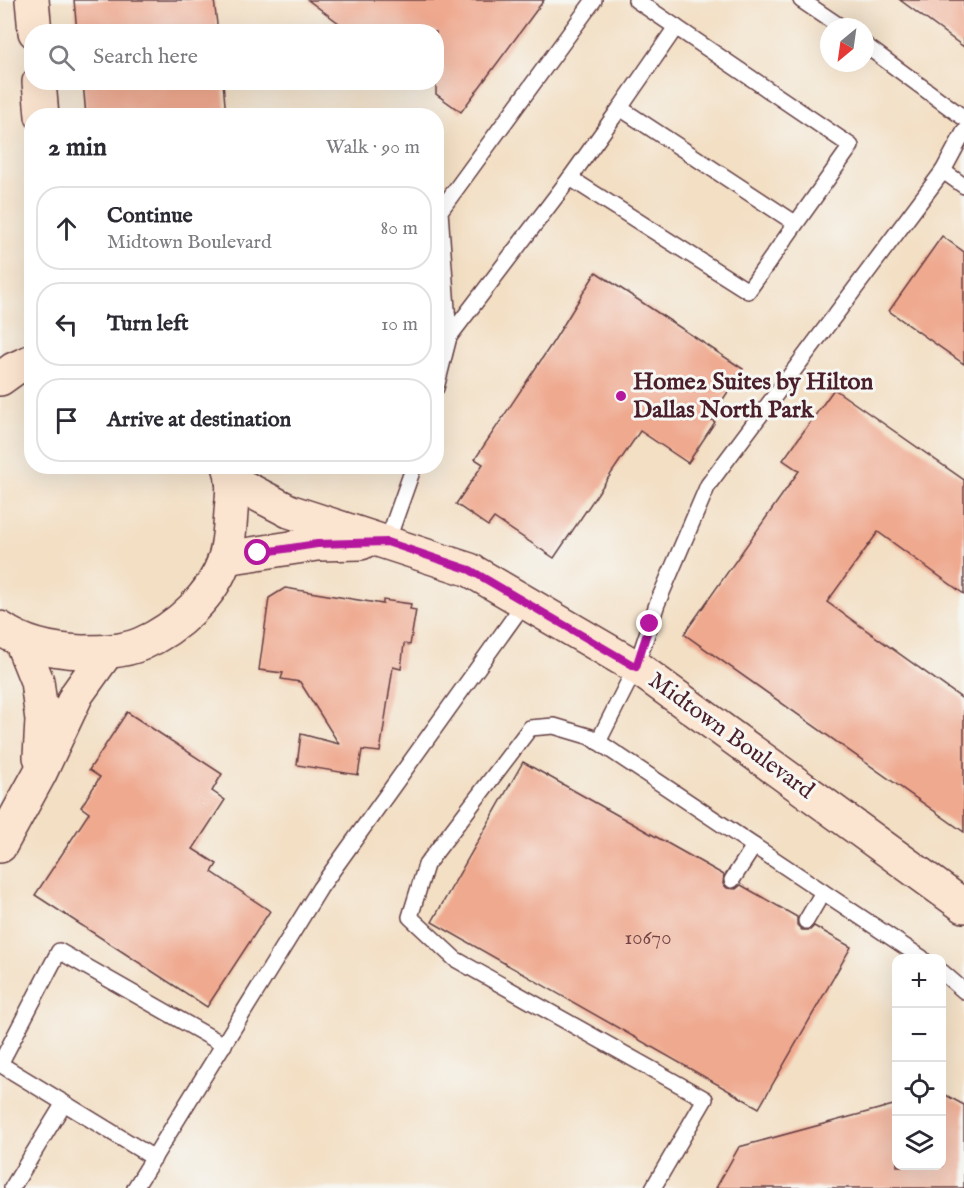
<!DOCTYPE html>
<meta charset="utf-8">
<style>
body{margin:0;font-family:"IM FELL English",serif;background:#f7f7f7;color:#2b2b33}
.controls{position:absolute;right:18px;bottom:18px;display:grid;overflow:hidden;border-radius:12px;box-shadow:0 6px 24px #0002}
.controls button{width:54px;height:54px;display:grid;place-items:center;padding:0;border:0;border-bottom:2px solid #e1e1e2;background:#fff;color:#2b2b33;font:30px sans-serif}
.compass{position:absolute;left:820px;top:18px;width:54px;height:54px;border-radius:50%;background:#fff;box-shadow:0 6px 24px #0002;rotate:209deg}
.stop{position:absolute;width:18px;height:18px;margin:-14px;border:4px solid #b5179e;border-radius:50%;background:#fff}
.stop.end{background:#b5179e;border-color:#fff;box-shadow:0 2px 6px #0008}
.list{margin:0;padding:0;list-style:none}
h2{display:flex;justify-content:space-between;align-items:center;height:78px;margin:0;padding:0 24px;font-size:26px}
h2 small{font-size:20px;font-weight:400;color:#7c7c81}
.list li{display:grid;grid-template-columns:39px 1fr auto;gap:18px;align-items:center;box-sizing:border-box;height:84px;margin:0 12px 12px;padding:0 12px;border:2px solid #e1e1e2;border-radius:24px}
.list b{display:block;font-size:22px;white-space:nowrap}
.list p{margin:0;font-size:20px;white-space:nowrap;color:#7c7c81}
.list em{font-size:20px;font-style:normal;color:#7c7c81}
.icon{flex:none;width:33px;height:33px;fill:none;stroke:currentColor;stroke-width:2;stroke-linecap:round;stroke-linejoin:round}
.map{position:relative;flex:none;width:964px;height:1188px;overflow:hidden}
.search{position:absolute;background:#fff;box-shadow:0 6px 24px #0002;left:24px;top:24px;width:420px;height:66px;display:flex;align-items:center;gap:15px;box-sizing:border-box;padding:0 21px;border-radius:24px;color:#7c7c81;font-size:22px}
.panel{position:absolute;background:#fff;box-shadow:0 6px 24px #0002;left:24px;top:108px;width:420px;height:366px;border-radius:24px}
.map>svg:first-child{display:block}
.building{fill:#efa98f}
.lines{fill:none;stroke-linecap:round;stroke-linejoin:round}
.lane-casing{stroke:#633c42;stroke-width:18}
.secondary-casing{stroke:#633c42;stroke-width:36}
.lane{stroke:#fff;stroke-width:15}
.secondary{stroke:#fce5d0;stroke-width:33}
.route{stroke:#b5179e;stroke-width:8}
.poi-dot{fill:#b5179e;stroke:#f6f6f2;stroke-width:2}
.labels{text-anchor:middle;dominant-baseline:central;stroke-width:6;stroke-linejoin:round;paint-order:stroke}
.number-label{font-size:21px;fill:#734244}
.poi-label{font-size:24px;font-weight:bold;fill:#4a1f2b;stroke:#f6f6f2;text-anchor:start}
.street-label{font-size:24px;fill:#4a1f2b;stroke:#f6f6f2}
</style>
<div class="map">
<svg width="964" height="1188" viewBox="0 0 964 1188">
<rect width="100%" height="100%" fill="#f6f6f2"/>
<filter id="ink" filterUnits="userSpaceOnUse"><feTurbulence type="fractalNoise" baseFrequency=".0167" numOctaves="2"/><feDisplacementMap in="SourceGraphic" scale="12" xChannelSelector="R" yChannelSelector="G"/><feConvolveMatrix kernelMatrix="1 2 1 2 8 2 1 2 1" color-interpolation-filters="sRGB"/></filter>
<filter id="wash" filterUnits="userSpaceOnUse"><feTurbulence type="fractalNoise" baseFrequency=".008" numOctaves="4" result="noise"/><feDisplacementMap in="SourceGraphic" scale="24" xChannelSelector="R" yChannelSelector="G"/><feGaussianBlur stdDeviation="1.35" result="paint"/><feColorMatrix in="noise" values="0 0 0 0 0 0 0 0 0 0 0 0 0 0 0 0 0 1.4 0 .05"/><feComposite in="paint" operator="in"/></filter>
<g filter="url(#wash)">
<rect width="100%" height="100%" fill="#f3dfc4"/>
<g id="blocks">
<g class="building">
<path d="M74,0h140l4,32h-141z"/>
<path d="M308,0h236l-83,112 -25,-18v-62h-85z"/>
<path d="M900,0h64v47z"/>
<path d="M83,82h140l3,34h-140z"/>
<path d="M942,236l22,16v112l-75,-53z"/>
<path d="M596,272l147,97 -33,50 5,3 -27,41 -48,-32 -86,127 -60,-40 -6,8 -32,-22 27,-40 -8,-5 78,-117z"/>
<path d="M834,389l130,91v114l-86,-62 -51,70 137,98v132l-280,-198 115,-163 -16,-11z"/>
<path d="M285,588l98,16v-4l28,4 -1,5 6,1 -6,35 -6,-1 -3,25 -8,-2 -13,85 -18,-2 -4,25 -61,-10 4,-31 38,10 -39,-62 -19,-3 2,-6 -24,-3 10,-72z"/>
<path d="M127,712l95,62 -10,17 13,9 -32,49 24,15 -5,8 58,39 -63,96 -172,-112 54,-82 -8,-6 19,-30 -11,-7z"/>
<path d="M523,762l201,113 -1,9 4,4 9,1 5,-4 56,32v8l5,5h8l4,-4 37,21 -92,161 -327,-186z"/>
<path d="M942,1093l22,12v83h-248l23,-41 158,-43v62h45z"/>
</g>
</g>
</g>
<g filter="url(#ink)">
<use href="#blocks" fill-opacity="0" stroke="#633c42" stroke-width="1.5"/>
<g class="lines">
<defs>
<g id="lane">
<path d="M801,0l40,27"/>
<path d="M865,45l99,73"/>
<path d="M620,108l56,-81"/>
<path d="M943,171l21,-39"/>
<path d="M570,178l50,-70 175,115"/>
<path d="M449,337l121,-159 178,113 103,-145 -215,-146"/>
<path d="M436,388l13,-51 -9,-126 154,-211"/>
<path d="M387,542l27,-76"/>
<path d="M598,742l38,-75 21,-63 51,-119 235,-314 21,15"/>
<path d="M732,880l22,-34"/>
<path d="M806,921l17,-29"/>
<path d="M942,972l22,19"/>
<path d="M64,1103l-64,-39 59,-113 165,94"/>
<path d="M12,1188l52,-85 90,55"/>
<path d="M135,1188l185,-300 205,-286"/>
<path d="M653,1188l52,-89 -250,-140 -45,-42 16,-52 104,-137 24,-2 37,11 331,221"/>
</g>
<g id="secondary">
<path d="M32,0l3,32"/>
<path d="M39,82l3,34"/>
<path d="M0,379l14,-10 18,-8"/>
<path d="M232,481l57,30 181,59 166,97 328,239"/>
<path d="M225,558l92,-14 44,-1"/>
<path d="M0,628c24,17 52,23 82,24 19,0 40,0 59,-8 35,-15 73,-49 84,-86 4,-14 5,-31 6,-46 1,-15 4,-31 -2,-46"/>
<path d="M21,641l16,40 5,39 -2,37"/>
<path d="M0,846l40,-73 37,-79 30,-42"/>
</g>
</defs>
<use href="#lane" class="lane-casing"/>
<use href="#secondary" class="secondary-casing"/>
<use href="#lane" class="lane"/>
<use href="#secondary" class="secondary"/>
</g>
</g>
<g class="lines" filter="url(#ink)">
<path class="route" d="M258,553l59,-9 70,-2 83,28 166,97 14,-43"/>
</g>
<circle class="poi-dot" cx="621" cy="396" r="6"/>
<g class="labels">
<g class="number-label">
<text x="648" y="938">10670</text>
</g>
<g class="poi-label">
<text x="633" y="382">Home2 Suites by Hilton<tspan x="633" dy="28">Dallas North Park</tspan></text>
</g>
<g class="street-label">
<text transform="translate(731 736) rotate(36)">Midtown Boulevard</text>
</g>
</g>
</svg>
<div class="controls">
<button>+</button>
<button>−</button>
<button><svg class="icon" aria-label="locate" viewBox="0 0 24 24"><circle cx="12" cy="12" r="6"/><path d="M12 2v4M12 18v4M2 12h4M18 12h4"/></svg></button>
<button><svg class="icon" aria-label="layers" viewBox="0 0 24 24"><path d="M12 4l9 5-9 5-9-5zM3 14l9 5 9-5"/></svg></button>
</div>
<svg class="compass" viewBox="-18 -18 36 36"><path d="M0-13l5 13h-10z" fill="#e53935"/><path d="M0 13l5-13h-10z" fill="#7c7c81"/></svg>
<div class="stop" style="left:258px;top:553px"></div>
<div class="stop end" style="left:650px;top:624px"></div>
<div class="search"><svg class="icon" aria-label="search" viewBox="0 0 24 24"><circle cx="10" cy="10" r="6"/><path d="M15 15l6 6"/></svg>Search here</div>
<section class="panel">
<h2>2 min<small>Walk · 90 m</small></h2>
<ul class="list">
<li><svg class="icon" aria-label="ahead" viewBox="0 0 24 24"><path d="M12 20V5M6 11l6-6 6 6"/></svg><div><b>Continue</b><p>Midtown Boulevard</p></div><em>80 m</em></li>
<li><svg class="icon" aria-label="left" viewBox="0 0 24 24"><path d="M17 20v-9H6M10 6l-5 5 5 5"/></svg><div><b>Turn left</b></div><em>10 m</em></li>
<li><svg class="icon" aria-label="arrive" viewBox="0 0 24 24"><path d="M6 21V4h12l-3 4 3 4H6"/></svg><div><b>Arrive at destination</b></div></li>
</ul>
</section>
</div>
